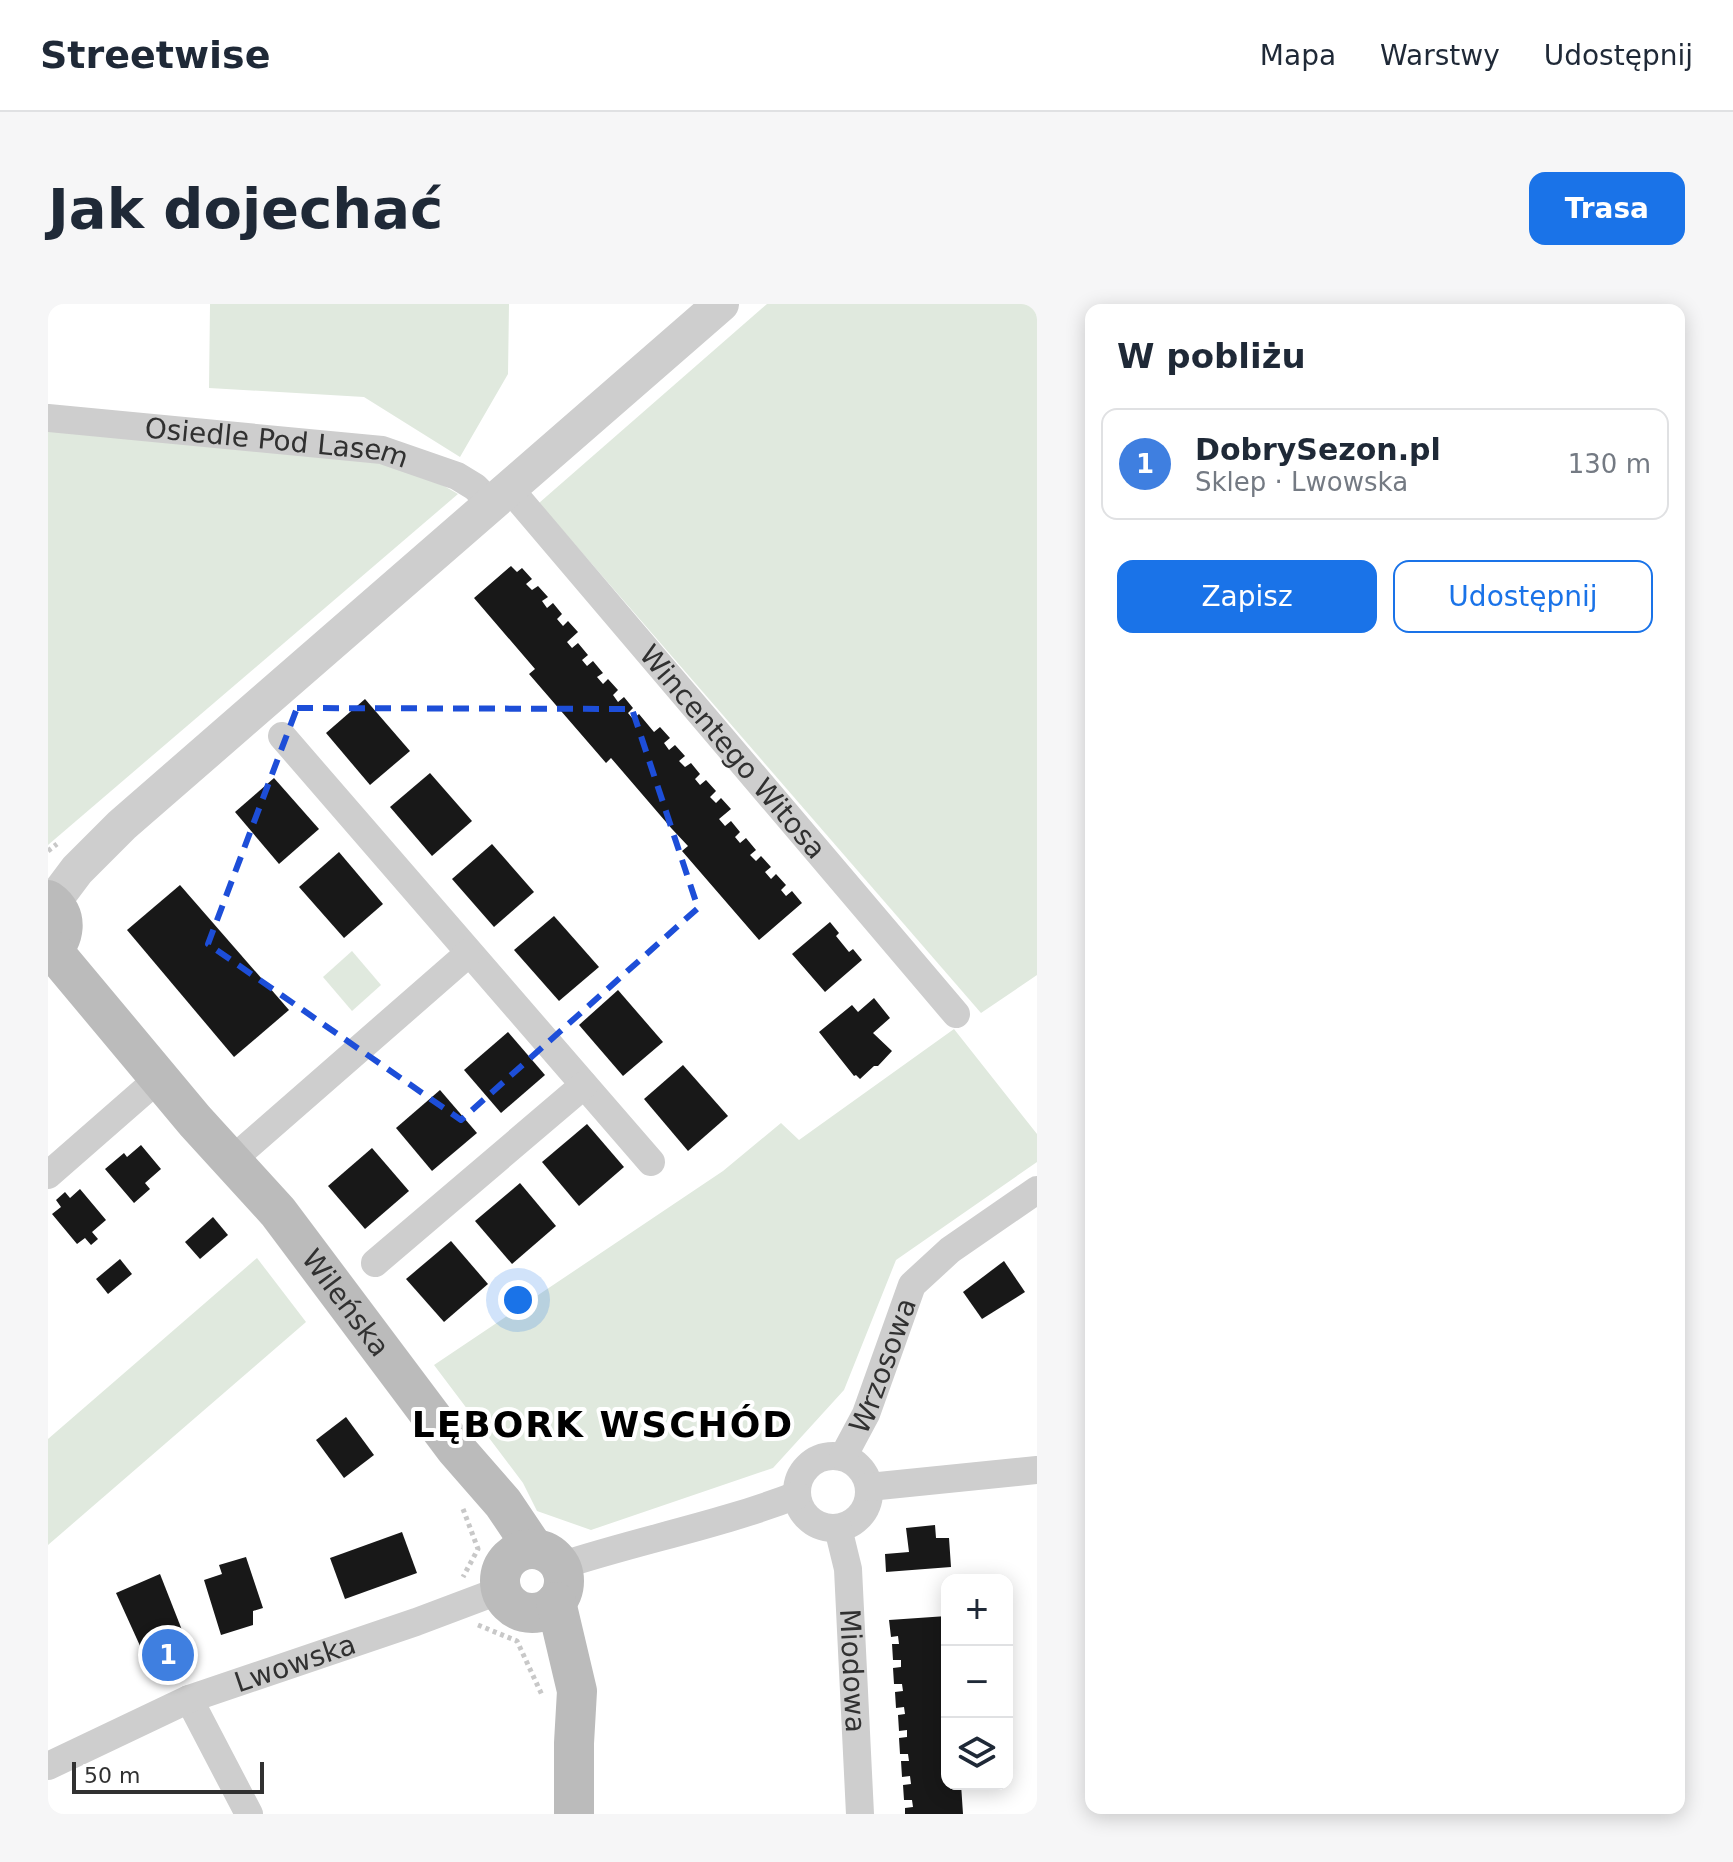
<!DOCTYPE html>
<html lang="pl">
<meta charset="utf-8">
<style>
body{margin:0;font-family:"DejaVu Sans",sans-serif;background:#f6f6f7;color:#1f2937}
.controls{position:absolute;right:24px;bottom:24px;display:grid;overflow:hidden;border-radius:16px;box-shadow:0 4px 20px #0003}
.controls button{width:72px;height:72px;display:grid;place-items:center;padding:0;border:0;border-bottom:2px solid #e0e1e3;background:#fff;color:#1f2937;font:40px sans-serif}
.scale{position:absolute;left:24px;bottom:20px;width:192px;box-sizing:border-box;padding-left:8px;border:4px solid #313131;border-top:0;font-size:22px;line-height:28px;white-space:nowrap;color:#313131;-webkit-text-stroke:6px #fff;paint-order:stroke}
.you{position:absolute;left:470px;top:996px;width:28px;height:28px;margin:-20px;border:6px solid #fff;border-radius:50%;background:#1a73e8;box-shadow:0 0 0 12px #1a73e833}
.badge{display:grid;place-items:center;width:52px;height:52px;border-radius:50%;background:#1a73e8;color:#fff;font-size:26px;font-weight:700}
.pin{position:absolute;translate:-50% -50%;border:4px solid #fff;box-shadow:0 2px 8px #0006}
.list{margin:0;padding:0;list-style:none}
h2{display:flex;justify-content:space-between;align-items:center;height:104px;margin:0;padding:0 32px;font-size:34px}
h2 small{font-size:26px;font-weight:400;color:#747a83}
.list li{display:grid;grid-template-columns:52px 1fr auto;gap:24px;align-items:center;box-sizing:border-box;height:112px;margin:0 16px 16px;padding:0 16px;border:2px solid #e0e1e3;border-radius:16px}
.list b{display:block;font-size:30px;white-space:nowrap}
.list p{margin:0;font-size:26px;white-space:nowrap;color:#747a83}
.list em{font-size:26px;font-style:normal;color:#747a83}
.actions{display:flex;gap:16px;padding:24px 32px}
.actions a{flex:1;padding:18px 0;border:2px solid #1a73e8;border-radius:16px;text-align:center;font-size:28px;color:#1a73e8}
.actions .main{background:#1a73e8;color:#fff}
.icon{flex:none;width:44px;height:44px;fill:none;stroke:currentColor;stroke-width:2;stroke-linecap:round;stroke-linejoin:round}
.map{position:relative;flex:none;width:989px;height:1510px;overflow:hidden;border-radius:16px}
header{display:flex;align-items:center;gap:48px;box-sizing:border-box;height:112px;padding:0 40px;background:#fff;border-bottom:2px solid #e0e1e3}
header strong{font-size:38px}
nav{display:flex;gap:44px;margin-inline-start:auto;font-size:28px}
.intro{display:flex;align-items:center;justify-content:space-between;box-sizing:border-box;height:192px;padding:0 48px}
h1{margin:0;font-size:56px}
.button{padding:20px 36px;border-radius:16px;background:#1a73e8;color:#fff;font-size:28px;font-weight:700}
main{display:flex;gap:48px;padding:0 48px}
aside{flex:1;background:#fff;border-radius:16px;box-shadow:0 4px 20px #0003}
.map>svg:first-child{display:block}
.green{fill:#e0e9de}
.building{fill:#181818}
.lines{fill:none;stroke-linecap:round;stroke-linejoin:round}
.path{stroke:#c8c8c8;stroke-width:5;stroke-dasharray:4 4;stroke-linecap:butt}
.minor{stroke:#cecece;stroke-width:28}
.tertiary{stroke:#cecece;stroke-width:36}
.secondary{stroke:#bbb;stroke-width:40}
.marked{fill:none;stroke:#1d4ed8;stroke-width:6;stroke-dasharray:16 10;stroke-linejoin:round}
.labels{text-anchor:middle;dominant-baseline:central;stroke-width:8;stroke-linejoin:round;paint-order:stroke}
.street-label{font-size:28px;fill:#313131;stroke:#fff}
.district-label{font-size:36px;font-weight:bold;letter-spacing:2px;fill:#000;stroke:#fff}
</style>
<header>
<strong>Streetwise</strong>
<nav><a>Mapa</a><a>Warstwy</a><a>Udostępnij</a></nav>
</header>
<div class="intro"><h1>Jak dojechać</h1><a class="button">Trasa</a></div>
<main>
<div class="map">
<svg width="989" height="1510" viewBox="0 0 989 1510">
<rect width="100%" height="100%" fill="#fff"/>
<g class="green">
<path d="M162,0h299l-1,70 -48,83 -96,-60 -155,-9z"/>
<path d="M719,0h270v671l-56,38 -442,-510z"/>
<path d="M0,108l334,38 76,44 -410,351z"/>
<path d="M304,647l29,34 -29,26 -29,-34z"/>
<path d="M906,725l83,105v28l-141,98 -52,130 -71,78 -182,62 -54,-19 -14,-28 -89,-118 289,-194 58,-48 18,17z"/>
<path d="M209,954l49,64 -258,223v-106z"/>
</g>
<g class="building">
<path d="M463,262l6,6 5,-4 10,11 -6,5 6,6 6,-4 10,11 -6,4 5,7 6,-5 9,11 -5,5 6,7 5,-5 10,11 -11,10 5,6 6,-5 10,12 -6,5 5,6 6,-5 10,12 -6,4 6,7 5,-5 10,11 -5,5 5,7 6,-5 9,11 -5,5 5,6 6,-5 15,18 6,-5 10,11 -6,5 5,7 6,-5 10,11 -6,5 6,6 6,-4 9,11 -5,5 5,6 6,-5 10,11 -6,6 6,6 5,-5 10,11 -12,10 6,7 6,-5 9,11 -5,5 5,6 6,-5 10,12 -6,5 6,6 5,-5 10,11 -6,5 6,7 5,-5 10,11 -5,5 5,6 6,-5 10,12 -43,37 -77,-89 6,-5 -16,-17 -61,-71 -5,5 -77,-89 6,-5 -61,-71z"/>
<path d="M317,395l45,52 -40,34 -44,-52z"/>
<path d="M382,469l42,48 -40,35 -42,-49z"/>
<path d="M226,474l45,51 -40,35 -44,-52z"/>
<path d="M444,540l42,48 -40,35 -42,-48z"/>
<path d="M291,548l44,52 -39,34 -45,-51z"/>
<path d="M132,581l109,125 -55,47 -107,-127z"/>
<path d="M506,612l45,51 -40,34 -45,-51z"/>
<path d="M782,618l9,11 -3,3 13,16 4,-3 9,11 -37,32 -33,-38z"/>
<path d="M570,686l45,52 -40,34 -44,-51z"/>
<path d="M826,694l16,20 -17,15 19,18 -14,15h-4l-14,13 -4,-4 -2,1 -35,-44 33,-27 6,7z"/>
<path d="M460,728l37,43 -44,38 -37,-43z"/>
<path d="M635,761l45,51 -40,35 -44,-52z"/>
<path d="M392,786l37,43 -45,38 -36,-43z"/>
<path d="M539,820l37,43 -45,39 -37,-44z"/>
<path d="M93,841l20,24 -16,14 5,6 -16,14 -29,-34 19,-16 3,4z"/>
<path d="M324,844l37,43 -44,38 -37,-43z"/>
<path d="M472,879l36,43 -44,38 -37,-43z"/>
<path d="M32,885l26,31 -14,12 6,7 -7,6 -6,-7 -8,6 -25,-30 9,-7 -5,-7 9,-8 5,6z"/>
<path d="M165,913l15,18 -28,24 -15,-17z"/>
<path d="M403,937l37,43 -44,38 -38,-43z"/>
<path d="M72,955l12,15 -24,20 -12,-15z"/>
<path d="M956,957l21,31 -43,27 -19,-27z"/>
<path d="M298,1113l28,38 -30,23 -28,-38z"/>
<path d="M887,1221l1,13h13l2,29 -65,5 -1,-18 24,-2 -3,-24z"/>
<path d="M354,1228l15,41 -72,26 -15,-41z"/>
<path d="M198,1253l17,51 -10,3v14l-32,10 -17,-55 18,-6 -3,-9z"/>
<path d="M112,1270l31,79 -40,17 -35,-77z"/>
<path d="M899,1312v168h14l2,30h-58v-6l8,-1 -1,-7h-8l-1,-15 8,-1 -1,-8 -8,1 -1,-16h8l-1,-7h-8l-1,-16 8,-1v-7l-8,1 -1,-16 7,-1 -1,-7 -8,1 -1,-16 8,-1 -1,-7h-8l-1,-16 8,-1v-7h-8l-1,-16h7l-1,-8 -7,1 -2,-17z"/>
</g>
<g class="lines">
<g class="path">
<path d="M0,547l9,-7"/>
<path d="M415,1205l15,40 -15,28"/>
<path d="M430,1321l39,16 25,54"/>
</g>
<g class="minor">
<path id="s1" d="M0,114l334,32 75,26 18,11 16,16"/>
<path id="s2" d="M461,184l447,526"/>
<path d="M234,432l369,426"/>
<path d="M184,856l237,-207"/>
<path d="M0,871l111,-97"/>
<path d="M327,959l209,-178"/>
<circle cx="785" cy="1188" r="36"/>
<path id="s3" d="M795,1153l23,-43 46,-129 38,-35 87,-60"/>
<path d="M821,1183l168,-17"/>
<path id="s4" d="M790,1224l10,41 12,245"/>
<path d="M512,1262c79,-26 160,-41 237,-71"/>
<path d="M141,1395l60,115"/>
<path id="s5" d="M0,1462l141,-67 227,-77 85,-32"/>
</g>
<path class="tertiary" d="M5,598l24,-32 45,-45 599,-521"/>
<g class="secondary">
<path d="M0,596c22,15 17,39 0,55"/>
<path id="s6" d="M5,647l142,170 83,91 177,236 48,55 31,46"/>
<circle cx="484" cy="1277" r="32"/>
<path d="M508,1298l21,89 -3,52v71"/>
</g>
</g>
<path class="marked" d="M249,404l335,1 66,199 -237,212 -253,-176z"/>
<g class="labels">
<g class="street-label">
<text stroke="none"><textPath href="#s1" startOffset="230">Osiedle Pod Lasem</textPath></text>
<text stroke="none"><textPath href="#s2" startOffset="346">Wincentego Witosa</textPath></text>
<text stroke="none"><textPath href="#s6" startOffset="458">Wileńska</textPath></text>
<text stroke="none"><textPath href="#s3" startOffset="100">Wrzosowa</textPath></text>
<text stroke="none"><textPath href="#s5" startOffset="268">Lwowska</textPath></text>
<text stroke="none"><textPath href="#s4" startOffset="144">Miodowa</textPath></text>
</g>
<g class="district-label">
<text x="555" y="1120">LĘBORK WSCHÓD</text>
</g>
</g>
</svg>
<div class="controls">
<button>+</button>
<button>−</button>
<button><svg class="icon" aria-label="layers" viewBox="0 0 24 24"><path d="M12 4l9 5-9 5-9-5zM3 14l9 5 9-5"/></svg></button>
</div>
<div class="scale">50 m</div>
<div class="you"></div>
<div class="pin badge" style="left:120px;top:1351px;background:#3f7fe0">1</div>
</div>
<aside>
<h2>W pobliżu<small></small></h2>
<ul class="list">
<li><span class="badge" style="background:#3f7fe0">1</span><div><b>DobrySezon.pl</b><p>Sklep · Lwowska</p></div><em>130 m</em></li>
</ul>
<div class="actions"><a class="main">Zapisz</a><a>Udostępnij</a></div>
</aside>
</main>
